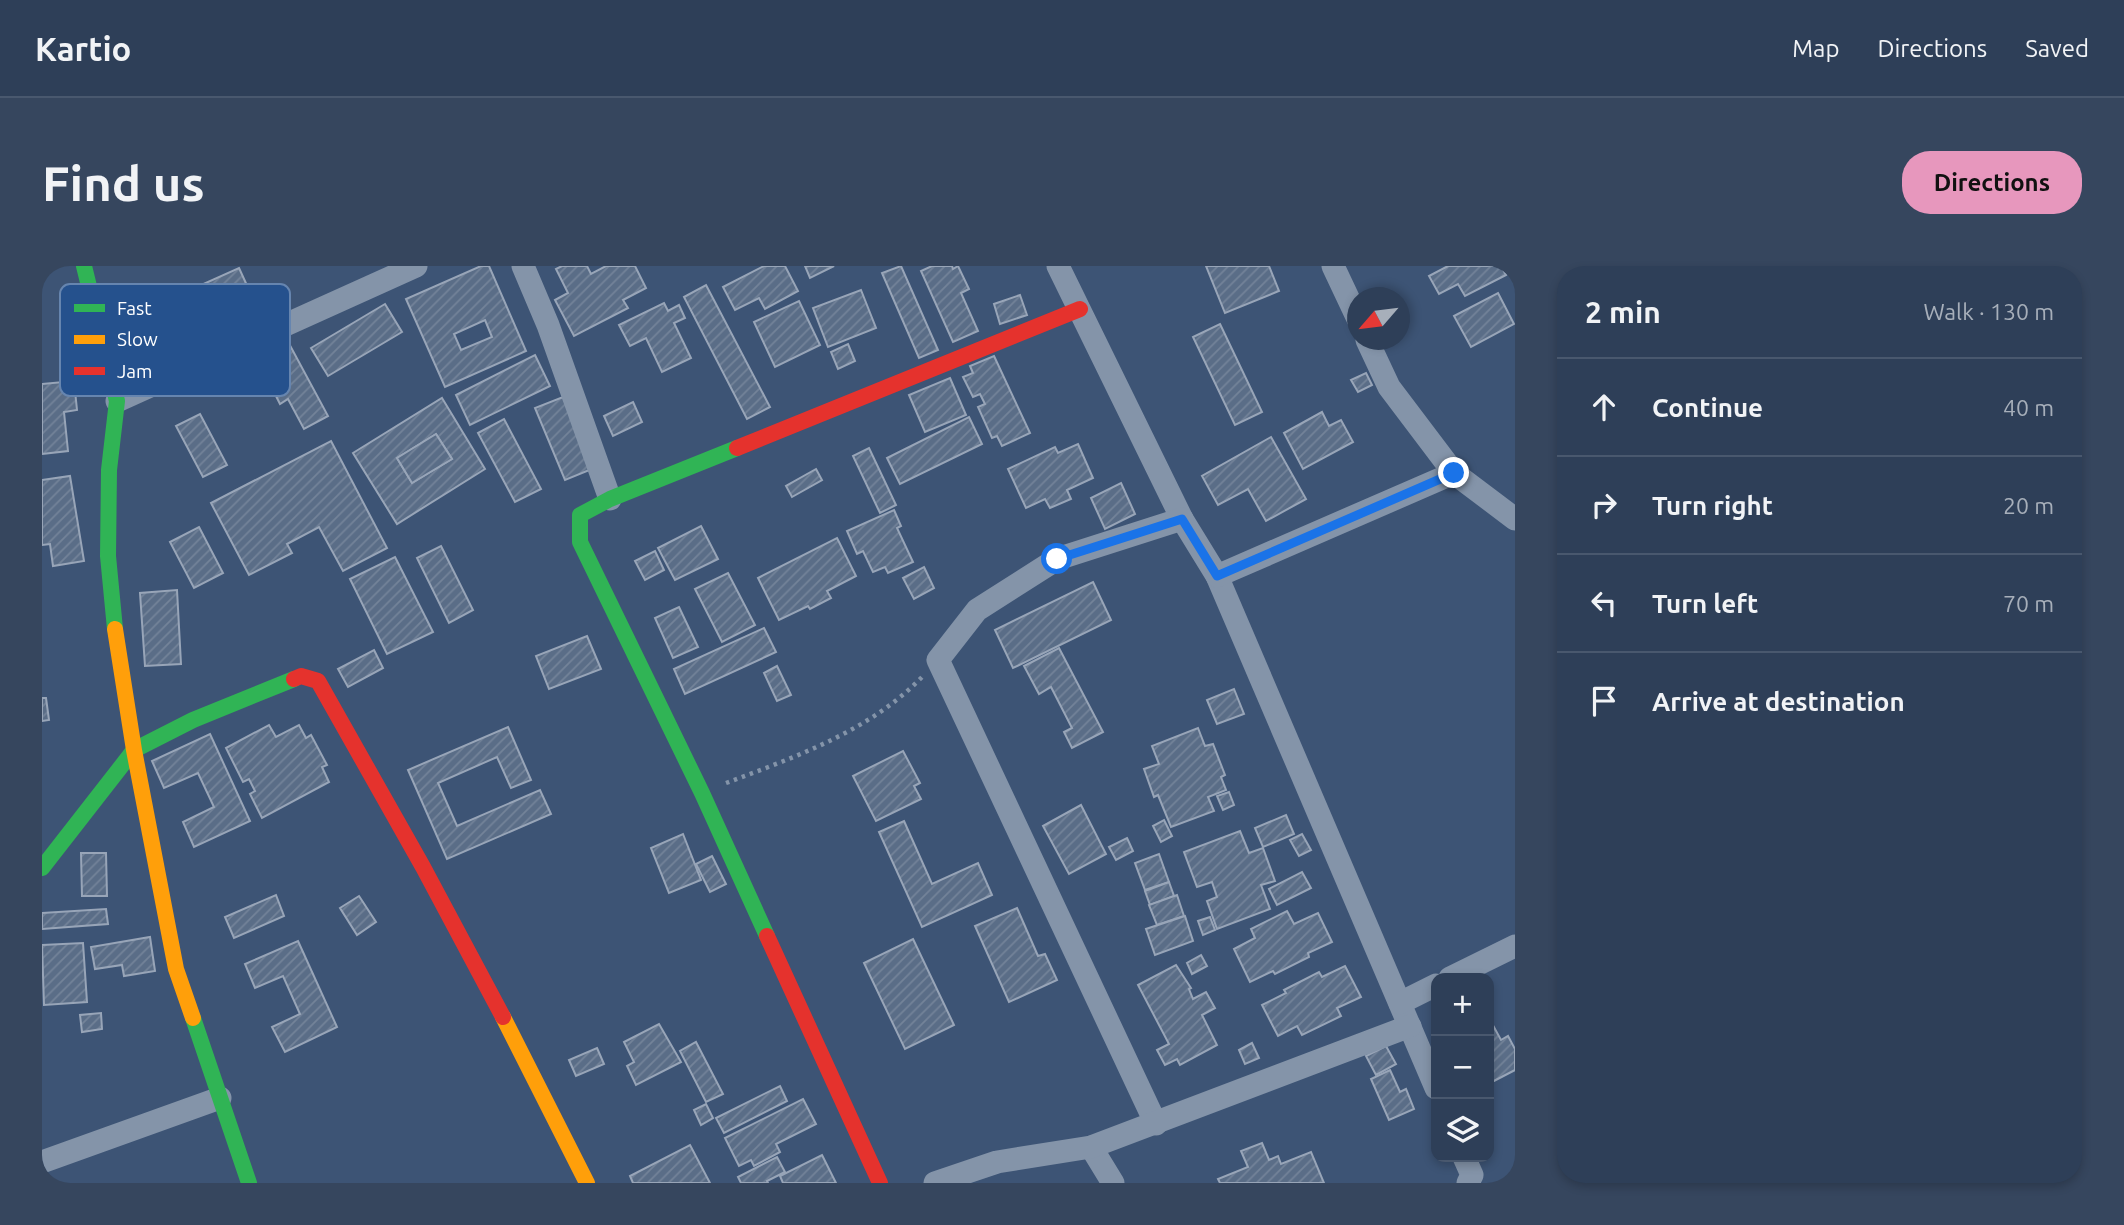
<!DOCTYPE html>
<meta charset="utf-8">
<style>
body{margin:0;font-family:Ubuntu,sans-serif;background:#36465e;color:#f1f3f6}
.controls{position:absolute;right:21px;bottom:21px;display:grid;overflow:hidden;border-radius:14px;box-shadow:0 4px 10px #0003}
.controls button{width:63px;height:63px;display:grid;place-items:center;padding:0;border:0;border-bottom:2px solid #49586e;background:#2e3f58;color:#f1f3f6;font:35px sans-serif}
.compass{position:absolute;left:1305px;top:21px;width:63px;height:63px;border-radius:50%;background:#2e3f58;box-shadow:0 4px 10px #0003;rotate:242deg}
.stop{position:absolute;width:21px;height:21px;margin:-16px;border:5px solid #1a73e8;border-radius:50%;background:#fff}
.stop.end{background:#1a73e8;border-color:#fff;box-shadow:0 2px 7px #0008}
.list{margin:0;padding:0;list-style:none}
h2{display:flex;justify-content:space-between;align-items:center;height:91px;margin:0;padding:0 28px;font-size:30px}
h2 small{font-size:23px;font-weight:400;color:#a7afba}
.list li{display:grid;grid-template-columns:46px 1fr auto;gap:21px;align-items:center;box-sizing:border-box;height:98px;padding:0 28px;border-top:2px solid #49586e}
.list b{display:block;font-size:26px;white-space:nowrap}
.list em{font-size:23px;font-style:normal;color:#a7afba}
.icon{flex:none;width:38px;height:38px;fill:none;stroke:currentColor;stroke-width:2;stroke-linecap:round;stroke-linejoin:round}
.map{position:relative;flex:none;width:1473px;height:917px;overflow:hidden;border-radius:28px}
header{display:flex;align-items:center;gap:42px;box-sizing:border-box;height:98px;padding:0 35px;background:#2e3f58;border-bottom:2px solid #49586e}
header strong{font-size:33px}
nav{display:flex;gap:38px;margin-inline-start:auto;font-size:24px}
.intro{display:flex;align-items:center;justify-content:space-between;box-sizing:border-box;height:168px;padding:0 42px}
h1{margin:0;font-size:49px}
.button{padding:18px 32px;border-radius:28px;background:#e797bd;color:#111;font-size:24px;font-weight:700}
main{display:flex;gap:42px;padding:0 42px}
aside{flex:1;background:#2e3f58;border-radius:28px;box-shadow:0 4px 10px #0003}
.map>svg:first-child{display:block}
.building{fill:url(#building-hatch);stroke:#98a5b8;stroke-width:2;fill-rule:evenodd}
.lines{fill:none;stroke-linecap:round;stroke-linejoin:round}
.path{stroke:#8494a9;stroke-width:4.5;stroke-dasharray:3.5 5;stroke-linecap:butt}
.street{stroke:#8494a9;stroke-width:23}
.fast{stroke:#30b455;stroke-width:16}
.slow{stroke:#ff9f0a;stroke-width:16}
.jam{stroke:#e5322d;stroke-width:16}
.route{stroke:#1a73e8;stroke-width:9}
.key{fill:#25518d;stroke:#6685af;stroke-width:2}
.key-label{font-size:19px;fill:#fff}
</style>
<header>
<strong>Kartio</strong>
<nav><a>Map</a><a>Directions</a><a>Saved</a></nav>
</header>
<div class="intro"><h1>Find us</h1><a class="button">Directions</a></div>
<main>
<div class="map">
<svg width="1473" height="917" viewBox="0 0 1473 917">
<defs>
<pattern id="building-hatch" width="6" height="6" patternUnits="userSpaceOnUse" patternTransform="scale(1.75)"><rect width="6" height="6" fill="#5a6d87"/><path d="M-1 1l2-2M0 6l6-6M5 7l2-2" fill="none" stroke="#738399"/></pattern>
</defs>
<rect width="100%" height="100%" fill="#3d5475"/>
<g class="building">
<path d="M439,0h8l37,85 -81,36 -39,-88zM443,54l7,17 -31,13 -7,-16z"/>
<path d="M520,0h25l4,8 15,-8h29l11,22 -23,12 5,8 -54,28 -19,-36 13,-7 -12,-24z"/>
<path d="M722,0h21l13,25 -33,18 -6,-11 -24,12 -12,-23z"/>
<path d="M763,0h29l-24,12z"/>
<path d="M859,0l37,84 -19,8 -37,-85z"/>
<path d="M890,0h20l1,3 5,-3 11,23 -8,4 17,38 -25,11 -32,-71z"/>
<path d="M1164,0h63l10,25 -54,22z"/>
<path d="M1406,0h53l5,9 -41,21 -7,-12 -19,10 -10,-18z"/>
<path d="M197,2l21,46 -96,43 -21,-46z"/>
<path d="M664,19l64,122 -23,12 -63,-122z"/>
<path d="M819,24l15,38 -48,19 -15,-39z"/>
<path d="M1456,27l16,31 -43,23 -17,-31z"/>
<path d="M978,29l7,20 -27,9 -6,-20z"/>
<path d="M757,35l21,44 -45,22 -21,-45z"/>
<path d="M622,37l4,8 11,-6 6,13 -11,5 17,35 -29,14 -16,-34 -16,8 -11,-21z"/>
<path d="M343,38l17,28 -74,44 -17,-28z"/>
<path d="M1178,58l42,88 -27,13 -42,-88z"/>
<path d="M244,72l42,78 -24,13 -16,-30 -8,5 -16,-32 3,-1 -10,-18z"/>
<path d="M806,78l7,17 -17,8 -7,-17z"/>
<path d="M493,89l15,31 -80,39 -14,-30z"/>
<path d="M952,90l36,77 -28,13 -5,-10 -5,2 -14,-31 7,-3 -5,-10 -7,3 -10,-20 10,-4 -3,-7z"/>
<path d="M1324,107l6,12 -14,7 -7,-12z"/>
<path d="M908,112l16,37 -41,17 -16,-37z"/>
<path d="M32,115l3,29 -13,2 4,39 -26,3v-70z"/>
<path d="M521,131l29,72 -27,11 -30,-72z"/>
<path d="M400,132l43,71 -88,55 -44,-71zM394,168l16,25 -40,24 -15,-25z"/>
<path d="M591,136l9,20 -29,14 -9,-20z"/>
<path d="M1280,146l7,14 12,-6 12,22 -50,27 -19,-36z"/>
<path d="M158,148l27,51 -24,12 -27,-51z"/>
<path d="M927,151l13,27 -82,40 -13,-26z"/>
<path d="M462,153l37,70 -26,13 -37,-69z"/>
<path d="M394,168l16,25 -40,24 -15,-25z"/>
<path d="M1229,171l35,62 -40,22 -18,-32 -30,16 -16,-29z"/>
<path d="M289,175l56,107 -44,23 -24,-44 -32,17 5,9 -43,22 -38,-72z"/>
<path d="M1036,178l15,34 -26,12 4,9 -21,9 -5,-9 -19,9 -18,-39 47,-22 3,6z"/>
<path d="M827,182l27,57 -16,8 -27,-57z"/>
<path d="M774,203l6,11 -30,17 -6,-11z"/>
<path d="M28,210l14,85 -31,5 -3,-22 -8,1v-65z"/>
<path d="M1079,217l14,31 -30,15 -14,-31z"/>
<path d="M852,244l7,16 -4,2 16,34 -25,11 -3,-6 -12,5 -10,-21 -6,3 -10,-23z"/>
<path d="M659,260l17,33 -43,21 -17,-32z"/>
<path d="M157,261l24,46 -29,15 -24,-46z"/>
<path d="M795,272l19,38 -29,15 4,7 -21,11 -2,-3 -29,14 -21,-42z"/>
<path d="M399,280l32,64 -24,13 -32,-65z"/>
<path d="M613,285l9,19 -19,10 -10,-19z"/>
<path d="M353,291l38,75 -46,22 -37,-75z"/>
<path d="M882,301l10,21 -20,11 -11,-21z"/>
<path d="M686,307l27,52 -33,17 -27,-53z"/>
<path d="M1051,316l18,38 -98,48 -18,-38z"/>
<path d="M135,324l4,74 -36,2 -5,-73z"/>
<path d="M637,341l19,40 -25,11 -18,-40z"/>
<path d="M722,362l12,24 -91,42 -11,-25z"/>
<path d="M545,370l14,33 -52,20 -13,-33z"/>
<path d="M1017,382l44,84 -31,16 -8,-16 8,-4 -21,-41 -12,7 -15,-28z"/>
<path d="M332,384l9,18 -35,19 -10,-18z"/>
<path d="M735,400l14,29 -14,6 -13,-28z"/>
<path d="M1192,423l10,25 -27,10 -10,-24z"/>
<path d="M0,432h4l3,22 -7,1z"/>
<path d="M227,459l7,12 23,-12 7,13 5,-3 16,30 -5,2 7,15 -67,36 -12,-24 5,-3 -6,-12 -6,3 -17,-34z"/>
<path d="M466,461l23,53 -20,8 -14,-31 -59,26 19,43 83,-36 11,24 -104,45 -39,-89z"/>
<path d="M1156,462l7,18 8,-2 12,31 -4,2 5,13 -18,7 6,14 -43,16 -13,-32 -4,2 -10,-28 15,-5 -7,-18z"/>
<path d="M168,468l40,87 -56,26 -11,-25 31,-15 -16,-34 -34,15 -12,-27z"/>
<path d="M861,485l17,32 -6,3 7,13 -45,22 -23,-45z"/>
<path d="M1187,526l5,13 -11,5 -6,-14z"/>
<path d="M1039,539l25,49 -37,20 -26,-48z"/>
<path d="M1244,549l8,19 -31,13 -8,-19z"/>
<path d="M1122,554l8,16 -11,6 -8,-16z"/>
<path d="M862,555l28,63 46,-21 14,32 -70,32 -43,-95z"/>
<path d="M1198,565l9,22 14,-5 12,33 -14,4 9,24 -53,20 -10,-28 10,-4 -5,-15 -15,5 -13,-35z"/>
<path d="M641,568l18,46 -32,13 -18,-45z"/>
<path d="M1260,568l9,16 -12,6 -9,-16z"/>
<path d="M1085,572l6,13 -17,9 -7,-13z"/>
<path d="M39,587h25l1,43h-25z"/>
<path d="M1117,588l10,28 -24,8 -10,-27z"/>
<path d="M670,590l14,28 -16,8 -14,-28z"/>
<path d="M1260,606l9,16 -34,17 -8,-16z"/>
<path d="M1127,616l5,14 -24,9 -5,-14z"/>
<path d="M234,629l8,21 -50,22 -9,-21z"/>
<path d="M1135,629l7,21 -27,9 -8,-20z"/>
<path d="M317,630l17,26 -19,13 -17,-27z"/>
<path d="M975,642l21,48 7,-2 12,26 -48,22 -34,-76z"/>
<path d="M64,643l2,15 -66,5v-16z"/>
<path d="M1245,645l7,13 24,-11 14,29 -24,11 1,4 -34,17 -2,-3 -23,11 -16,-33 21,-11 -4,-9z"/>
<path d="M1143,650l8,25 -38,14 -9,-26z"/>
<path d="M1168,651l5,13 -12,5 -5,-14z"/>
<path d="M108,671l5,34 -31,5 -2,-11 -27,4 -4,-22z"/>
<path d="M871,673l41,86 -49,24 -41,-86z"/>
<path d="M256,675l39,86 -52,25 -13,-25 28,-13 -17,-38 -28,12 -10,-24z"/>
<path d="M41,677l4,59 -43,3 -2,-60z"/>
<path d="M1159,689l6,11 -15,8 -5,-11z"/>
<path d="M1134,699l15,23 -2,1 4,10 13,-7 9,16 -13,7 15,30 -37,20 -3,-6 -12,6 -8,-15 12,-6 -31,-59z"/>
<path d="M1303,700l16,31 -24,11 4,8 -39,19 -5,-9 -19,10 -16,-31 24,-12 -2,-3 35,-18 3,5z"/>
<path d="M59,747l1,16 -20,3 -2,-17z"/>
<path d="M1447,752l12,22 7,-4 7,13v21l-25,13z"/>
<path d="M617,758l22,38 -45,23 -9,-19 7,-4 -10,-20z"/>
<path d="M654,776l27,52 -17,8 -26,-51z"/>
<path d="M1210,777l7,15 -14,6 -6,-14z"/>
<path d="M1344,780l10,18 -20,11 -10,-19z"/>
<path d="M555,782l7,16 -28,12 -7,-16z"/>
<path d="M1348,804l10,22 6,-3 8,20 -25,11 -18,-41z"/>
<path d="M738,820l7,15 -63,32 -8,-15z"/>
<path d="M761,833l13,25 -40,20 4,8 -26,14 -3,-6 -12,6 -14,-28z"/>
<path d="M664,838l7,14 -12,7 -7,-15z"/>
<path d="M1220,877l7,17 9,-4 3,8 30,-12 13,31h-104l-2,-4 30,-12 -7,-16z"/>
<path d="M648,879l20,38h-77l-3,-7z"/>
<path d="M780,889l14,28h-53l-3,-7z"/>
<path d="M735,891l8,15 -18,9 1,2h-27l-3,-6z"/>
</g>
<g class="lines">
<path class="path" d="M684,517c69,-26 144,-52 196,-106"/>
<g class="street">
<path d="M481,0l25,59 62,174"/>
<path d="M1016,0l124,253 35,57 219,512"/>
<path d="M1291,0l25,53"/>
<path d="M1325,74l22,47 65,86 61,46"/>
<path d="M75,135l299,-135"/>
<path d="M1175,310l237,-103"/>
<path d="M1408,712l65,-32"/>
<path d="M1358,737l36,-18"/>
<path d="M1114,858l-218,-464 39,-50 80,-51 125,-40"/>
<path d="M1049,881l22,36"/>
<path d="M1422,891l8,18 -4,8"/>
<path d="M0,896l178,-64"/>
<path d="M893,917l62,-21 94,-15 319,-121"/>
</g>
<g class="fast">
<path d="M42,0l33,135 -8,69 -1,86 7,73"/>
<path d="M695,182l-127,51 -30,16v27l122,251 65,143"/>
<path d="M0,602l92,-118 59,-30 101,-41"/>
<path d="M151,752l56,165"/>
</g>
<g class="slow">
<path d="M73,363l19,121 42,219 17,49"/>
<path d="M461,751l84,166"/>
</g>
<g class="jam">
<path d="M695,182l343,-139"/>
<path d="M252,413l7,-3 17,5 105,186 80,150"/>
<path d="M725,670l113,247"/>
</g>
</g>
<g class="lines">
<path class="route" d="M1015,293l125,-40 35,57 237,-103"/>
</g>
<rect x="18" y="18" width="230" height="112" rx="10" class="key"/>
<rect x="32" y="38" width="31" height="8" fill="#30b455"/>
<rect x="32" y="69" width="31" height="9" fill="#ff9f0a"/>
<rect x="32" y="101" width="31" height="8" fill="#e5322d"/>
<g class="key-label">
<text x="75" y="49">Fast</text>
<text x="75" y="80">Slow</text>
<text x="75" y="112">Jam</text>
</g>
</svg>
<div class="controls">
<button>+</button>
<button>−</button>
<button><svg class="icon" aria-label="layers" viewBox="0 0 24 24"><path d="M12 4l9 5-9 5-9-5zM3 14l9 5 9-5"/></svg></button>
</div>
<svg class="compass" viewBox="-18 -18 36 36"><path d="M0-13l5 13h-10z" fill="#e53935"/><path d="M0 13l5-13h-10z" fill="#a7afba"/></svg>
<div class="stop" style="left:1015px;top:293px"></div>
<div class="stop end" style="left:1412px;top:207px"></div>
</div>
<aside>
<h2>2 min<small>Walk · 130 m</small></h2>
<ul class="list">
<li><svg class="icon" aria-label="ahead" viewBox="0 0 24 24"><path d="M12 20V5M6 11l6-6 6 6"/></svg><div><b>Continue</b></div><em>40 m</em></li>
<li><svg class="icon" aria-label="right" viewBox="0 0 24 24"><path d="M7 20v-9h11M14 6l5 5-5 5"/></svg><div><b>Turn right</b></div><em>20 m</em></li>
<li><svg class="icon" aria-label="left" viewBox="0 0 24 24"><path d="M17 20v-9H6M10 6l-5 5 5 5"/></svg><div><b>Turn left</b></div><em>70 m</em></li>
<li><svg class="icon" aria-label="arrive" viewBox="0 0 24 24"><path d="M6 21V4h12l-3 4 3 4H6"/></svg><div><b>Arrive at destination</b></div></li>
</ul>
</aside>
</main>
